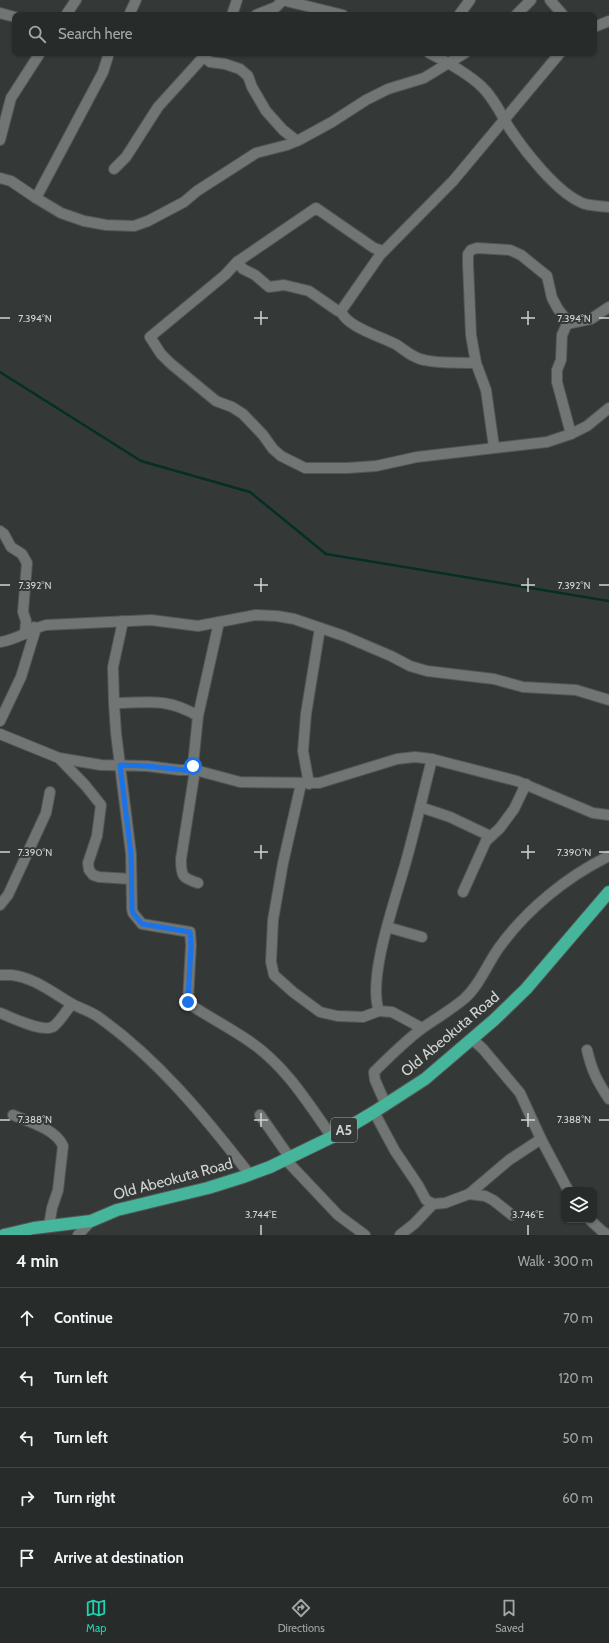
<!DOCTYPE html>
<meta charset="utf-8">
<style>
body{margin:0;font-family:Cabin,sans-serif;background:#333735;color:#f1f3f6}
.controls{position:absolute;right:12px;bottom:12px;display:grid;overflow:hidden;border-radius:8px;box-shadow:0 1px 3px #0004}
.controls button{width:36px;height:36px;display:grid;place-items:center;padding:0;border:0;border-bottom:1px solid #434746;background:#272b29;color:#f1f3f6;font:20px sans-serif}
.stop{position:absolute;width:12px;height:12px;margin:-9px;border:3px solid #1a73e8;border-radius:50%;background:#fff}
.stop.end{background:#1a73e8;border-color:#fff;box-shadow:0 1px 4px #0008}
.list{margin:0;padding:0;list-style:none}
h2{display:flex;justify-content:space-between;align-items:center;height:52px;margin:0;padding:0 16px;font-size:17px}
h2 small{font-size:13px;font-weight:400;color:#a4a7a8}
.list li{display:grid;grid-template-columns:26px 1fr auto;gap:12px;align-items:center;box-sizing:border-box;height:60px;padding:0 16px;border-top:1px solid #434746}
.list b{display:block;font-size:15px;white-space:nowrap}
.list em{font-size:13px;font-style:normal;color:#a4a7a8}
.icon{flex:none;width:22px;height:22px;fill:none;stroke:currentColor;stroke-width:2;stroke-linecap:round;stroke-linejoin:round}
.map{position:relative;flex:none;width:609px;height:1235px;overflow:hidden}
.search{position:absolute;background:#272b29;box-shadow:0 1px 3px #0004;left:12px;right:12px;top:12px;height:44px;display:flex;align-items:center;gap:10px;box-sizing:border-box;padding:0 14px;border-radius:8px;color:#a4a7a8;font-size:15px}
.sheet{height:352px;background:#272b29}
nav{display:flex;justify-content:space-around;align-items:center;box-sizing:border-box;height:56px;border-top:1px solid #434746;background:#272b29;font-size:11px;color:#a4a7a8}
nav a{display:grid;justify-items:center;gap:2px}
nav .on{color:#1dd5b1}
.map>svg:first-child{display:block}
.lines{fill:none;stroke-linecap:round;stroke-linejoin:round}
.stream{stroke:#052f26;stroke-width:2.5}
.street-casing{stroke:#525655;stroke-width:12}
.highway-casing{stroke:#525655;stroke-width:14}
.street{stroke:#717674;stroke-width:10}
.highway{stroke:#45b69b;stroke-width:12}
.route{stroke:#1a73e8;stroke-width:5}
.ticks{fill:none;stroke:#d1d4d3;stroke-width:1.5}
.labels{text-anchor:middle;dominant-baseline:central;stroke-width:4;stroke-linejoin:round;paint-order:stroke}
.shield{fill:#343937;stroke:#a2a6a4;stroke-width:1}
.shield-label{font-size:14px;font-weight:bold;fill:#d1d4d3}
.street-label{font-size:15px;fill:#d1d4d3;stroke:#343937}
.ticks-label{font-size:10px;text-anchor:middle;fill:#d1d4d3;stroke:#343937;stroke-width:4;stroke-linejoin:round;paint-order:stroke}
</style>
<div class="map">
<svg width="609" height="1235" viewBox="0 0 609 1235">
<rect width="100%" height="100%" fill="#343937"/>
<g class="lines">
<path class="stream" d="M0,372l141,89 109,31 76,62 283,47"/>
<defs>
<g id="street">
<path d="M282,0l61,15"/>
<path d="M550,0l13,15"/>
<path d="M0,13l15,4"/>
<path d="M66,15l10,-15"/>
<path d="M129,15l7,-15"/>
<path d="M232,15l5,-15"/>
<path d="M256,15l20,-8 7,-7"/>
<path d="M459,15l11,-15"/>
<path d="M516,15l15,-15"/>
<path d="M594,27l15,-6"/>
<path d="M429,53c18,9 37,19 52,33 12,11 19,26 27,40 15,23 50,69 77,78 7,2 16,2 24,3"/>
<path d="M204,57l6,5 15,2 15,5 8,7 4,11 14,24 17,19 14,11"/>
<path d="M0,140l11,-42 29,-45"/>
<path d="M114,169l12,-12 32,-50 49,-54"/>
<path d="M0,178l11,3 25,17 25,15 23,8 22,4 28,1 14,-5 36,-19 13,-11 59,-38 31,-8 12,-5 33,-18 34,-22 22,-11 36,-11 41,-25"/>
<path d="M36,198l67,-126 6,-19"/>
<path d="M383,251l-9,-3 -58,-40 -79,54 -12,13 -75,62 11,17 9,9 46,38 16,6 11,7 20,21 10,14 8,7 24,12h42l29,-2 41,-9 130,-15 24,-8 16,-8 22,-18"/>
<path d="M237,262l6,7 12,6 14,12 15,-2 25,6 29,20h3"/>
<path d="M341,311l39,-56 73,-74 107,-128"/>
<path d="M341,311c5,16 42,26 56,34 9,6 16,13 27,15 16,4 35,2 52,3"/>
<path d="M567,324l24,-5 18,-12"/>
<path d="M494,447l-8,-57 -10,-27 -5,-28 -3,-71v-10l3,-4 6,-2 33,2 11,5 26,21 5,22 6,11 7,9 2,6 -5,11 -1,25 -4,10v12l14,52"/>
<path d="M0,531l4,3 7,13 11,7 5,9 -4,49 3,9 -1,13"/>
<path d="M123,621l-10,46 1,36 2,30 15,121 1,55 1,4 9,11 48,8 1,13 -3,55 1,4c20,13 41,24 60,37 36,24 59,62 83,96"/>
<path d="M0,642c17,-2 30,-13 46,-17l105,-5 47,6 58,-11 21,1 17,3 50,17 47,20 19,10 17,5 67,8 29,8 53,3 33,10"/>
<path d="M114,703c34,0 52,-6 84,13"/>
<path d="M0,721l21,-44 15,-49 -2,-1"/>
<path d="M0,734l59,24 42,7 46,1 32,4h16l45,12 79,1 78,-24 18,-2 17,2 85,22 76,32 16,2"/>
<path d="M59,758l26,27 16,20 -4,31 -9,27 1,7 4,5 6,2 32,2"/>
<path d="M301,784l-18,79 -10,57 -2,42 3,13 19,17 27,20 17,4 26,1 16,-6"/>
<path d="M309,784l-6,-33 3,-37 14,-86"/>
<path d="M420,807l30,10 40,19"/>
<path d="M198,883c-16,-5 -17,-7 -17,-24l14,-89 -2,-5 5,-49 21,-94"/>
<path d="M463,892l23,-51 14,-13 14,-19 12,-25"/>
<path d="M0,905l8,-10 38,-82 4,-21"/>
<path d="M387,927l35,10"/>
<path d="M0,975c4,0 8,0 12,0 23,3 41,18 60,29 8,4 17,7 25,12 60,42 108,101 153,159"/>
<path d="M0,1013c11,4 44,21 54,13 7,-6 12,-15 18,-22"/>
<path d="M422,1028l-30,-16 -13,-1c-12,-33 16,-110 26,-146 10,-35 18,-71 27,-106"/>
<path d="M472,1039l11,10 37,44 21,46 27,51"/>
<path d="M587,1050c5,21 10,31 22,49"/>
<path d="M386,1105l-11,-25 -1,-8c16,-16 32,-32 50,-45 13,-9 28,-18 40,-28 15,-13 23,-34 34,-50 28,-39 68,-72 111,-93"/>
<path d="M374,1112l21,39 23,34 8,15 7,4 12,-1 24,-9 16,2 8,4 19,15"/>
<path d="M13,1115c16,7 43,14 50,31l-5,44 -6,18 -3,18"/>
<path d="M260,1115l30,43"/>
<path d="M286,1160l52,55 27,20"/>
<path d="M469,1194l40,-34 32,-21"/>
<path d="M590,1220l12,11 6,4"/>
<path d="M78,1235l13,-14"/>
<path d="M400,1235l14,-11 19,-20"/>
</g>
<path id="highway" d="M4,1235l30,-7 57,-7 26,-11 91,-22 35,-11 27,-10 62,-30 42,-25 51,-33 69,-59 32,-31 83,-97"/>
</defs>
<use href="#street" class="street-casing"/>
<use href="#highway" class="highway-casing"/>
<use href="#street" class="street"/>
<use href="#highway" class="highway"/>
</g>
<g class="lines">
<path class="route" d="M188,1002l3,-57 -1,-13 -48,-8 -9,-11 -1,-4 -1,-55 -11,-89 27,1 45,5 3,-1 -2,-4"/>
</g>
<path class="ticks" d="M261,311v14M528,311v14M0,318h10M254,318h14M521,318h14M599,318h10M261,578v14M528,578v14M0,585h10M254,585h14M521,585h14M599,585h10M261,845v14M528,845v14M0,852h10M254,852h14M521,852h14M599,852h10M261,1113v14M528,1113v14M0,1120h10M254,1120h14M521,1120h14M599,1120h10M261,1225v10M528,1225v10"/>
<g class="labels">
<rect class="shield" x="331" y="1118" width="26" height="24" rx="3"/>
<g class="shield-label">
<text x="344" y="1130">A5</text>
</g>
<g class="street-label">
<text transform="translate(450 1034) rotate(-40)">Old Abeokuta Road</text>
<text transform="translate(173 1179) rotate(-15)">Old Abeokuta Road</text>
</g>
</g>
<g class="ticks-label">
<text x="35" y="322">7.394°N</text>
<text x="574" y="322">7.394°N</text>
<text x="35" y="589">7.392°N</text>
<text x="574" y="589">7.392°N</text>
<text x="35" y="856">7.390°N</text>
<text x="574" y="856">7.390°N</text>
<text x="35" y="1123">7.388°N</text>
<text x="574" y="1123">7.388°N</text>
<text x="261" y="1218">3.744°E</text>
<text x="528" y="1218">3.746°E</text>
</g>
</svg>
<div class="controls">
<button><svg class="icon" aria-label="layers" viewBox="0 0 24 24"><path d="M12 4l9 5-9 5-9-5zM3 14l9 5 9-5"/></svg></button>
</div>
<div class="stop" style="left:193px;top:766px"></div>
<div class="stop end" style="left:188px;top:1002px"></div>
<div class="search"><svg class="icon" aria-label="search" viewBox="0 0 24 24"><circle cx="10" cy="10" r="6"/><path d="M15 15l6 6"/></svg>Search here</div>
</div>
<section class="sheet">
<h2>4 min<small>Walk · 300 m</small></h2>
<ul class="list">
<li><svg class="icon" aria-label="ahead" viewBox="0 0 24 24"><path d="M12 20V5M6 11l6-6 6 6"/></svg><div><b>Continue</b></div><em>70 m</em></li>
<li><svg class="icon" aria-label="left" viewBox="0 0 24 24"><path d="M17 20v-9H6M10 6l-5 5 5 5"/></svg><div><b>Turn left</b></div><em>120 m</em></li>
<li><svg class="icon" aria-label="left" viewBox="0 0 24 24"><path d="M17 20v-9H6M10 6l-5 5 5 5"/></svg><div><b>Turn left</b></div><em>50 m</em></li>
<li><svg class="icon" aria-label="right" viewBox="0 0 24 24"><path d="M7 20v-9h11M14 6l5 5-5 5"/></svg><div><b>Turn right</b></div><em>60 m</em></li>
<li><svg class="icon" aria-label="arrive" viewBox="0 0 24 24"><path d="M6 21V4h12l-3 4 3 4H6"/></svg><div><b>Arrive at destination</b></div></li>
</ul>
</section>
<nav>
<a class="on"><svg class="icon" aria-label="map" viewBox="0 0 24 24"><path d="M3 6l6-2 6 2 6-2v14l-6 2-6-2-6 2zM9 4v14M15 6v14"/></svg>Map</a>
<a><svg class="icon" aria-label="directions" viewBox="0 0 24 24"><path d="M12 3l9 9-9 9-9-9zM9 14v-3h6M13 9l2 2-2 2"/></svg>Directions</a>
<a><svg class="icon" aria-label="saved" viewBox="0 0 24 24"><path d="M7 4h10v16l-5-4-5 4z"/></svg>Saved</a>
</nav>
